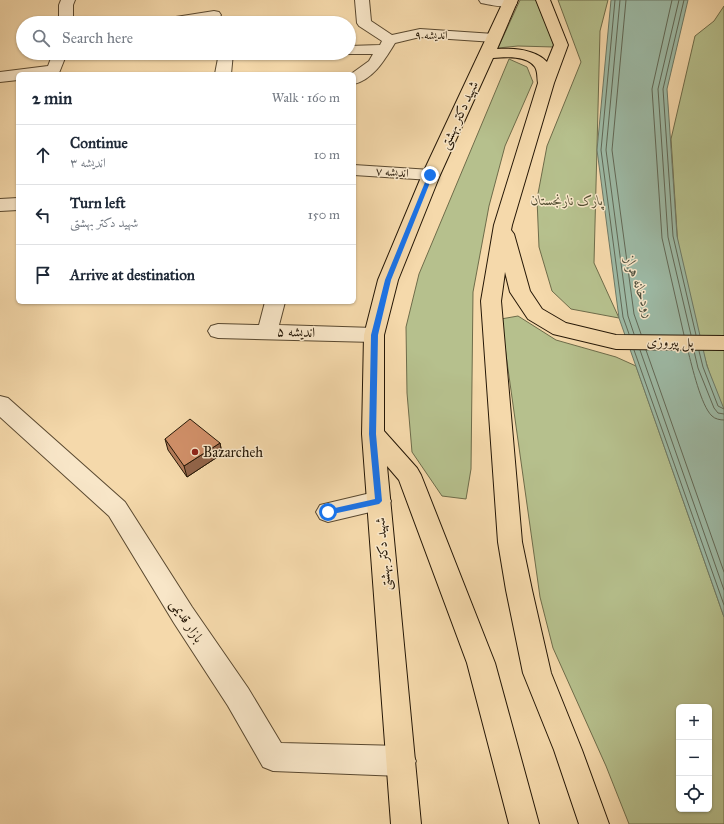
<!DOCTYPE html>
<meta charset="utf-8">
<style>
body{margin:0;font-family:"IM FELL Great Primer",Amiri,serif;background:#f6f6f7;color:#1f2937}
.controls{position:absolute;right:12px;bottom:12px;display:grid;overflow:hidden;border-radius:6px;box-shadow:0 1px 3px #0004}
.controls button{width:36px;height:36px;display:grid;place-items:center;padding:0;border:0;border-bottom:1px solid #e0e1e3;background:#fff;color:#1f2937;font:20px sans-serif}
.stop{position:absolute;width:12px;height:12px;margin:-9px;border:3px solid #1a73e8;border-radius:50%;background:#fff}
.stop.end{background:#1a73e8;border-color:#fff;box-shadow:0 1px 4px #0008}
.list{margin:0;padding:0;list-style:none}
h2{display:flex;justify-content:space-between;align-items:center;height:52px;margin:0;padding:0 16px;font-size:17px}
h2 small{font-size:13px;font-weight:400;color:#747a83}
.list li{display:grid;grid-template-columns:26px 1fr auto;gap:12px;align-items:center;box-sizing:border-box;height:60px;padding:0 16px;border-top:1px solid #e0e1e3}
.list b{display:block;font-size:15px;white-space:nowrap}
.list p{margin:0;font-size:13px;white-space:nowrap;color:#747a83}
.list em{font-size:13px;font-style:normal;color:#747a83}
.icon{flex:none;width:22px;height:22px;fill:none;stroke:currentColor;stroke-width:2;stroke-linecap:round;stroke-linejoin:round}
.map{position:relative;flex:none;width:724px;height:824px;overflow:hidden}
.search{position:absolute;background:#fff;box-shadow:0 1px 3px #0004;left:16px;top:16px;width:340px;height:44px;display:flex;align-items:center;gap:10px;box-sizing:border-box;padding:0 14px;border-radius:22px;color:#747a83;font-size:15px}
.panel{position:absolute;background:#fff;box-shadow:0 1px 3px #0004;left:16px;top:72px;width:340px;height:232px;border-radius:6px}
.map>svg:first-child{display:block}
.green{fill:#b6c08d;stroke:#6e6c4a;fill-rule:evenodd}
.water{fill:#9dbaa6;stroke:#6d7966}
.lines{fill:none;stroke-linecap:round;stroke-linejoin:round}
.shore{stroke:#616856;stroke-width:1}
.minor-casing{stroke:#59482f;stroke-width:2}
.major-casing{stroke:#251706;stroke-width:2}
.minor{fill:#f8e6c8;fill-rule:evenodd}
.major{fill:#f5d9ab;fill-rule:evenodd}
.wall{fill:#b37b59;stroke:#251706}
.shaded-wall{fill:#926449;stroke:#251706}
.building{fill:#d08f68;stroke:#251706}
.route{fill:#1a73e8}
.poi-dot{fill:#8f2418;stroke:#f8e6c8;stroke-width:1.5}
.labels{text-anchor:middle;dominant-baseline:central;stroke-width:3;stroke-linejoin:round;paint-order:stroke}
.far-street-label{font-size:12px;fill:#251706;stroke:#f8e6c8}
.street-label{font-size:14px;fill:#251706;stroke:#f8e6c8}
.park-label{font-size:14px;font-style:italic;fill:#504a2e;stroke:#f8e6c8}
.poi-label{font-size:14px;fill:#251706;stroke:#f8e6c8;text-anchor:start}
.water-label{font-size:15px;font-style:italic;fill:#4f503e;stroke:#f8e6c8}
</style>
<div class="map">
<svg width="724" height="824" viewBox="0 0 724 824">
<rect width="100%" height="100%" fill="#f5d9ab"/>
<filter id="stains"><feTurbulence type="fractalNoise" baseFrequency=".005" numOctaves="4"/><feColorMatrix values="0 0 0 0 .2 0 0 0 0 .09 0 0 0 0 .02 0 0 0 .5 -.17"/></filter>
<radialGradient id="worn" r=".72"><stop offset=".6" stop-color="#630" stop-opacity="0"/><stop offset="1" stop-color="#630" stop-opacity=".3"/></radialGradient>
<g class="green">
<path d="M520,0h16c6,16 14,31 18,47l-36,-1 -20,2z"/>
<path d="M558,0h50l-8,31 -6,232 25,55 -48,-9 -19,-18 -13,-44 -2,-48 10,-53 34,-84z"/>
<path d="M724,6v408l-9,-23 -35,-113 -9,-139 24,-103 19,-15z"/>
<path d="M509,59l18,8 6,15 -28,64 -16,60 -16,86 -2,177 -5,30 -24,-3 -30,-44 -5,-59 -1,-66 13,-53z"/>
<path d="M518,316l38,24 60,17 20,9 88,251v207h-95l-23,-58 -53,-118 -13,-51 -39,-278zM679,707h30v102h-30z"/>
</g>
<path class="water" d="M611,0h77l-21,89 10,147 30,130 17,43v208l-105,-299 -22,-168z"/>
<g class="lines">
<g class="shore">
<path d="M615,0l-14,150 22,167 6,17"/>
<path d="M620,0l-14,150 22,166 6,18"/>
<path d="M626,0l-14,150 22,164 7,20"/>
<path d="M672,0l-20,89 10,149 22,97"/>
<path d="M679,0l-21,89 10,148 23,98"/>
<path d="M684,0l-21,89 10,147 23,99"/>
<path d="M634,350l90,255"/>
<path d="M640,350l84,240"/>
<path d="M646,350l78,222"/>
<path d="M688,351c4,15 13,55 24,65 3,3 8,4 12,4"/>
<path d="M694,351l4,17 16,40 4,5 6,1"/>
<path d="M699,351l4,16 15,39 6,3"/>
</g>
<defs>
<g id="minor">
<path d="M61,0h14l-2,5v18h-14v-18z"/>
<path d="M355,0h14l2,21 21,14 28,-6 74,5 5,1 2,3 -2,3 -5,1 -74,-5 -25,6c-10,16 -21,36 -41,41v-10h-3l18,-13 4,-7h-24l-5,-1h5v-7l31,-1 2,-4 -23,-15 -2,-3z"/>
<path d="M479,0h36l2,3 -2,3c-10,2 -24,-1 -34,-3z"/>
<path d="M214,11l5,1 2,3 -2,3 -29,5h-34l2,-3 5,-1z"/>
<path d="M53,53h14l-8,20 -41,1v6l-18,2v-10l48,-6z"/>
<path d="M219,53h14l-2,21h-16z"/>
<path d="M354,165l77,5 6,1 3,4 -3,4 -6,1 -77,-5z"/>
<path d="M18,198v12l-18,1v-12z"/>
<path d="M265,302h20l-6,23 95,3 7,2 3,5 -3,5 -7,2 -156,-4 -7,-2 -3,-5 3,-5 7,-2 41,1z"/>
<path d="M0,396l8,2 117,104 67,105 56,81 33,55 120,3 10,5 5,10 -5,10 -10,5 -128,-5 -10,-4 -35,-61 -54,-83 -65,-107 -109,-99z"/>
<path d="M379,491l8,3 4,7 -4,7 -59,14 -8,-3 -4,-7 4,-7z"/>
</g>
<path id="major" d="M504,0h14l-21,49c16,-1 38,0 50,13l7,-17 -18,-45h14l18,45 -14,38 -42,142 -1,5 3,4 16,57 12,18 24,14 50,12 108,1v14l-108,-1 -63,-15 -25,-15 -18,-27 -5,-20 -4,29 21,241 10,48 19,83 31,77 27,74h-30l-25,-74 -31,-77 -17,-83 -8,-48 -17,-241 13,-76 44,-142c-1,-5 0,-11 -3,-16 -8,-12 -30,-10 -42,-9l-53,117 -42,105 -14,55v96l33,37 4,7 74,188 44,161h-30l-42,-161 -68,-183 -12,-14 34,358h-30l-29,-390 2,-99 14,-55 44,-105z"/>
</defs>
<use href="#minor" class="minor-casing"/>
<use href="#major" class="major-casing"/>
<use href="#minor" class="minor"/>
<use href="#major" class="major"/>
</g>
<path class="wall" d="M165,439l55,4 2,11 -35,23 -19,-27z"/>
<path class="shaded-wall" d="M220,443l2,11 -35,23 -3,-11z"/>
<path class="building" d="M190,419l30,24 -36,23 -19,-27z"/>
<path class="route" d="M430,173l3,2 -42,105 -13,55 -2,99 6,67 -3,3 -51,11 -3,-3 1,-2 49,-11 -6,-65 2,-99 14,-55 43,-105z"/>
<circle class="poi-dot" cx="195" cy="452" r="4"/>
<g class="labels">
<g class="far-street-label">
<text x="431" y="35">اندیشه ۹</text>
<text transform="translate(392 172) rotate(4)">اندیشه ۷</text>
</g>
<g class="street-label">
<text transform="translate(459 115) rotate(-65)">شهید دکتر بهشتی</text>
<text transform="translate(296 332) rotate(2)">اندیشه ۵</text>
<text transform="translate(670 342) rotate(1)">پل پیروزی</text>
<text transform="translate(383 554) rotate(-95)">شهید دکتر بهشتی</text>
<text transform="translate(187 621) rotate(57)">بازار قدیمی</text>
</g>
<g class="park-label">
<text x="567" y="200">پارک نارنجستان</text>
</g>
<g class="poi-label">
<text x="203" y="452">Bazarcheh</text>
</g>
<g class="water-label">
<text transform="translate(640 287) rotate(71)">رودخانه هراز</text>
</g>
</g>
<rect width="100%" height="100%" filter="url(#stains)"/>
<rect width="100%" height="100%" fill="url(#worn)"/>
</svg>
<div class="controls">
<button>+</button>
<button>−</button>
<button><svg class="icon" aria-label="locate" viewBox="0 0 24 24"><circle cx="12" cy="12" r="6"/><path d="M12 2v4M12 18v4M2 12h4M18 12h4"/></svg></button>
</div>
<div class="stop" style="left:328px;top:512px"></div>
<div class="stop end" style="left:430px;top:175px"></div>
<div class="search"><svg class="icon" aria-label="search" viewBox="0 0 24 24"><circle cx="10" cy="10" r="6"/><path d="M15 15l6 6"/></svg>Search here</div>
<section class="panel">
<h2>2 min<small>Walk · 160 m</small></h2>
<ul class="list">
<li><svg class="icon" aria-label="ahead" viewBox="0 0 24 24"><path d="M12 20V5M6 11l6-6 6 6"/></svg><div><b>Continue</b><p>اندیشه ۳</p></div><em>10 m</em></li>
<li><svg class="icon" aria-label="left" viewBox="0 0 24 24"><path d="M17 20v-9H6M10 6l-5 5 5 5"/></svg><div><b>Turn left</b><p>شهید دکتر بهشتی</p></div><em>150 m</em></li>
<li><svg class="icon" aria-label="arrive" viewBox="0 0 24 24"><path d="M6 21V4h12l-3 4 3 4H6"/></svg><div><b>Arrive at destination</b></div></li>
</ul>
</section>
</div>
